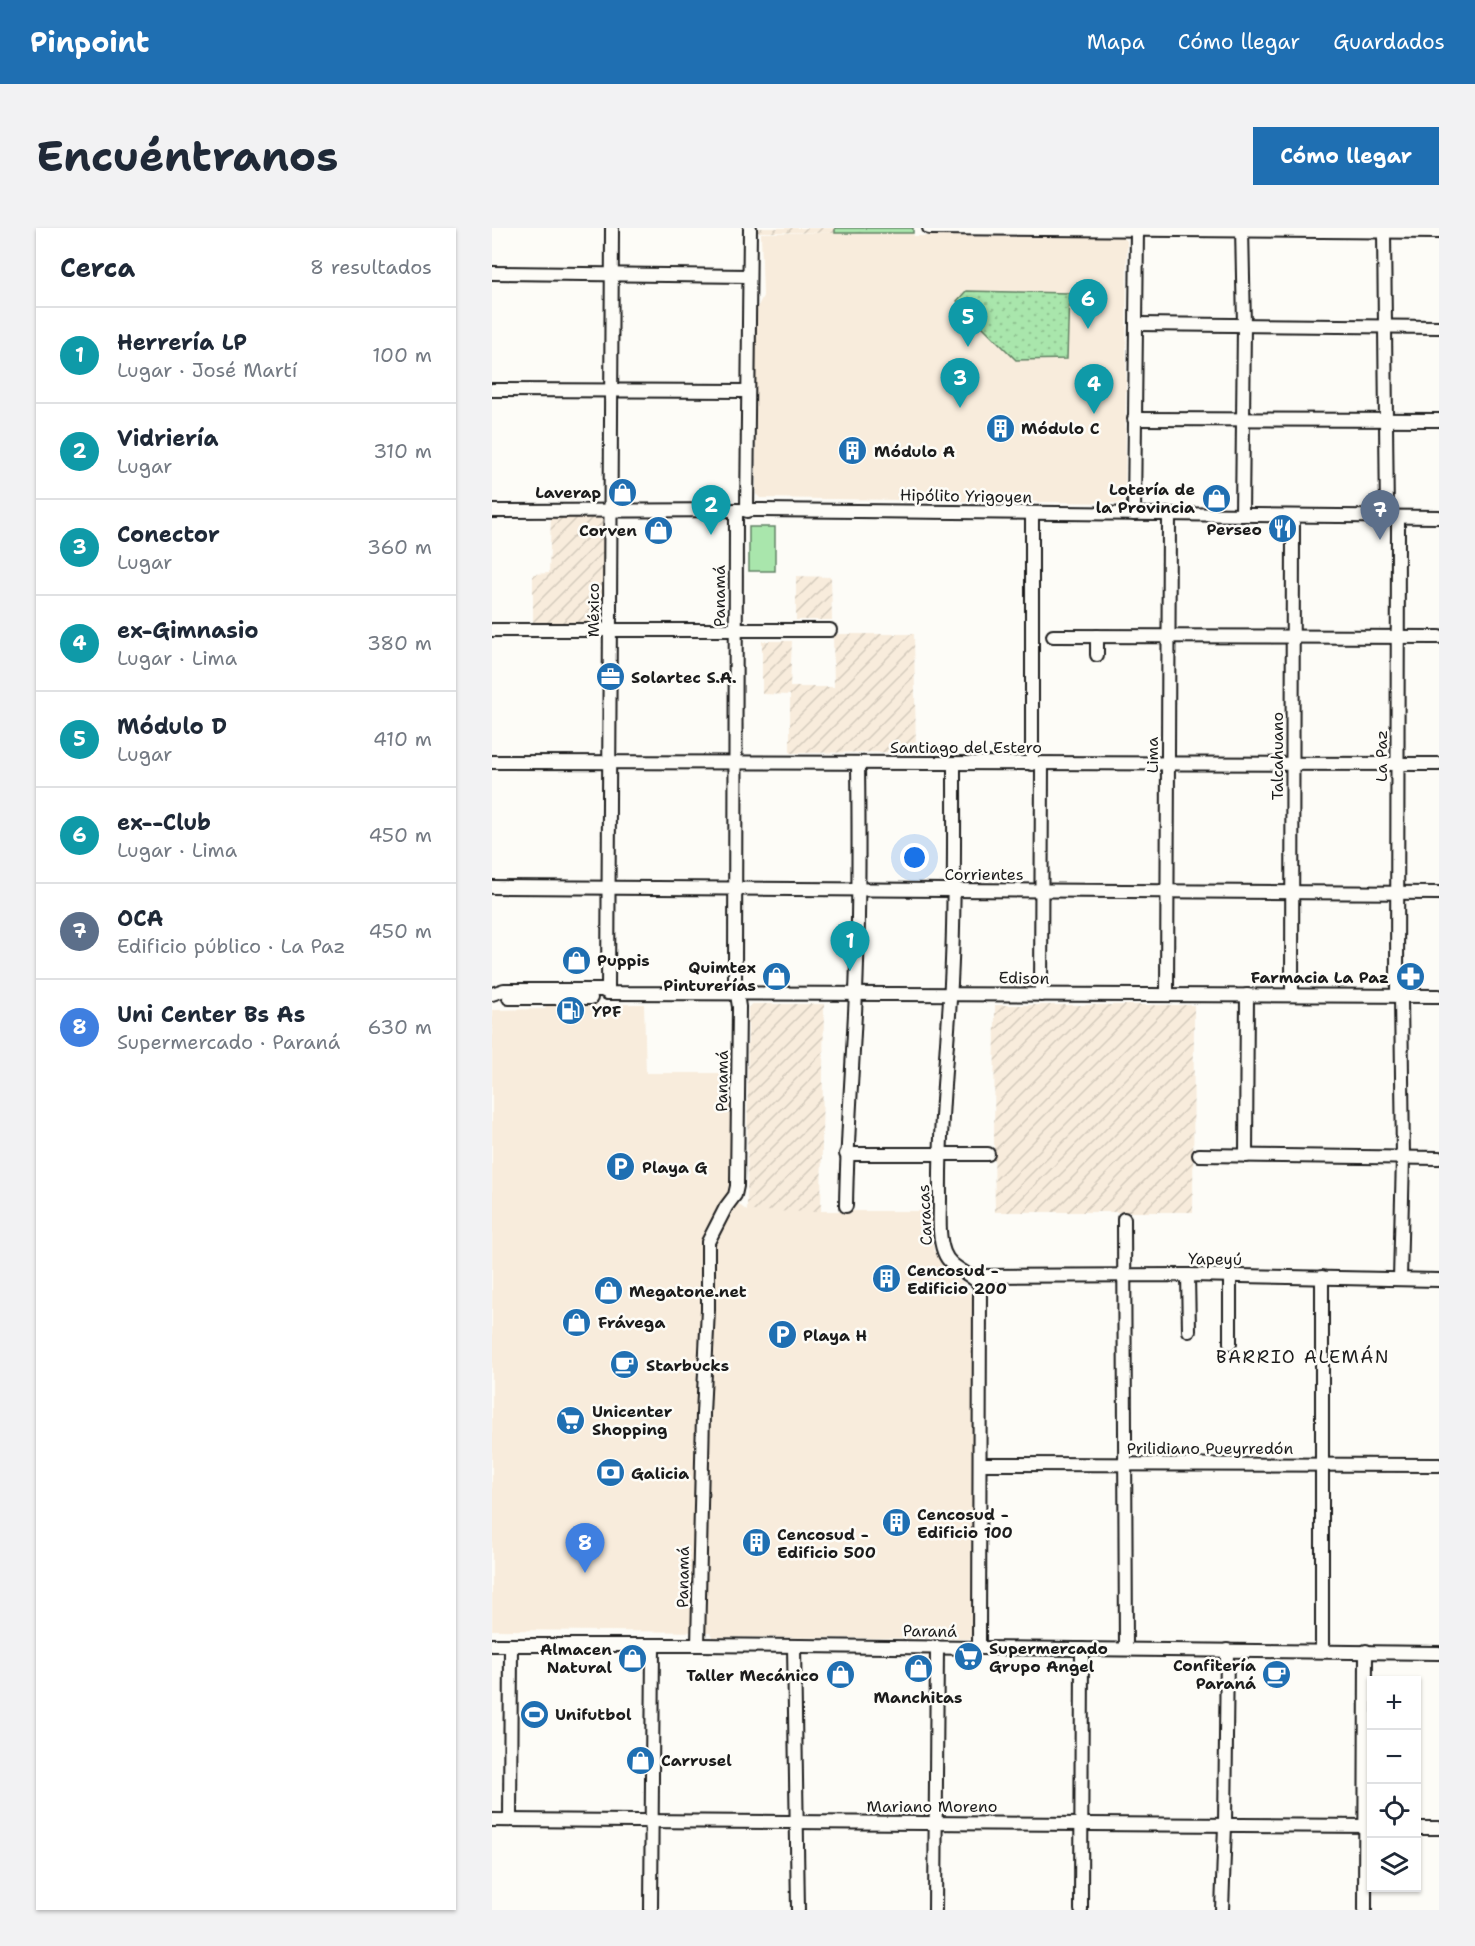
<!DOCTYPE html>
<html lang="es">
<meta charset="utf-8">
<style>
body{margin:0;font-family:"Shantell Sans",sans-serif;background:#f2f2f3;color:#1f2937}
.controls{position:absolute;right:18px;bottom:18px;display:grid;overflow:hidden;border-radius:0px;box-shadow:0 2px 4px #0004}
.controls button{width:54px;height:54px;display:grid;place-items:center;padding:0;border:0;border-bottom:2px solid #e0e1e3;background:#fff;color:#1f2937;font:30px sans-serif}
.you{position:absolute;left:423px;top:630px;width:21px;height:21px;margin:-15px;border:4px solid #fff;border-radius:50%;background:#1a73e8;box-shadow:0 0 0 9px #1a73e833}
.badge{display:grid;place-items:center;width:39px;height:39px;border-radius:50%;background:#1f6fb2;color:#fff;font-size:20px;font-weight:700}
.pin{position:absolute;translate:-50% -50px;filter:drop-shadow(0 2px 3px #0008)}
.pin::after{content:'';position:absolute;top:32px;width:21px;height:18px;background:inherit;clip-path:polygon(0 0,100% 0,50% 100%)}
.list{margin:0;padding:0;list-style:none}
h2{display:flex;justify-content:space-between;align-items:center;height:78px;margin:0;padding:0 24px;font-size:26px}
h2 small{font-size:20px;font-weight:400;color:#747a83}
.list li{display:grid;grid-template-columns:39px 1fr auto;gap:18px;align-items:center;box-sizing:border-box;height:96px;padding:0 24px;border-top:2px solid #e0e1e3}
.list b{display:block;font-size:22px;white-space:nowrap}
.list p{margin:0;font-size:20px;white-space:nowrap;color:#747a83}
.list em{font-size:20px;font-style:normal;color:#747a83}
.icon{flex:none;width:33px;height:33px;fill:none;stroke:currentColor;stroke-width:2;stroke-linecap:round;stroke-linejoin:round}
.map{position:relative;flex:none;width:947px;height:1682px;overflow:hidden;border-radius:0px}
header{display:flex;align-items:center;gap:36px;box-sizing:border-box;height:84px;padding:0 30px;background:#1f6fb2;color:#fff}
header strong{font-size:28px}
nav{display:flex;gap:33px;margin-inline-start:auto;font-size:21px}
.intro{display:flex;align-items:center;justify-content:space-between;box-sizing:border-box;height:144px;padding:0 36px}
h1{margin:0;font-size:42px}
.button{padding:15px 27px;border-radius:0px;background:#1f6fb2;color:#fff;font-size:21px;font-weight:700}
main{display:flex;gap:36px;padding:0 36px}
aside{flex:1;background:#fff;border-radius:0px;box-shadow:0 2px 4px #0004}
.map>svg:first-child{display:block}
.built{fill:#f8ecdc}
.industrial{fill:url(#industrial-furrows)}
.grass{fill:url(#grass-dots);stroke:#628164;stroke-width:1.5}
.park{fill:url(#park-crowns);stroke:#628164;stroke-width:1.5}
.pitch{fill:#a9e6ac;stroke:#628164;stroke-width:1.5}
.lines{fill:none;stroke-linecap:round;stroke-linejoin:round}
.minor-casing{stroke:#1c1c1c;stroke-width:16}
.minor{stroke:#fdfcf7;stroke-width:12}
.labels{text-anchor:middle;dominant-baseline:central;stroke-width:5;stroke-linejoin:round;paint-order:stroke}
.poi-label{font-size:16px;font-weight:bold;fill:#1c1c1c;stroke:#fdfcf7;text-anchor:start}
.street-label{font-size:16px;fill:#1c1c1c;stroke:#fdfcf7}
.neighbourhood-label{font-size:18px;letter-spacing:1.5px;fill:#1c1c1c;stroke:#fdfcf7}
</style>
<header>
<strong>Pinpoint</strong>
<nav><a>Mapa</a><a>Cómo llegar</a><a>Guardados</a></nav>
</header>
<div class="intro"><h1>Encuéntranos</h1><a class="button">Cómo llegar</a></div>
<main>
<aside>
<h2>Cerca<small>8 resultados</small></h2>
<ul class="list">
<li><span class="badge" style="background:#0f9aa8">1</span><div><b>Herrería LP</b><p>Lugar · José Martí</p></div><em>100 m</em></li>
<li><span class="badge" style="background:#0f9aa8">2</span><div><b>Vidriería</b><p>Lugar</p></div><em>310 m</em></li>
<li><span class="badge" style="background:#0f9aa8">3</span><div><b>Conector</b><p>Lugar</p></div><em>360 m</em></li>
<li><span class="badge" style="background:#0f9aa8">4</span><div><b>ex-Gimnasio</b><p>Lugar · Lima</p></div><em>380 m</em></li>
<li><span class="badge" style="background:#0f9aa8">5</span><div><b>Módulo D</b><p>Lugar</p></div><em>410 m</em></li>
<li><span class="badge" style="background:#0f9aa8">6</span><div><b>ex--Club</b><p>Lugar · Lima</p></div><em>450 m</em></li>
<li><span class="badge" style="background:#5c6f8a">7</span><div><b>OCA</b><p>Edificio público · La Paz</p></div><em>450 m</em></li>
<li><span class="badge" style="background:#3f7fe0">8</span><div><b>Uni Center Bs As</b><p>Supermercado · Paraná</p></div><em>630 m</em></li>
</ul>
</aside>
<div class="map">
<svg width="947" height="1682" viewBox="0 0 947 1682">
<defs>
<pattern id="industrial-furrows" width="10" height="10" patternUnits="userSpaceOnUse" patternTransform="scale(1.5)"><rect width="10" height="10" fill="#f8ecdc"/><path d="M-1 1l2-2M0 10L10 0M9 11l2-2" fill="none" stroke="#d4cabc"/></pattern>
<pattern id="grass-dots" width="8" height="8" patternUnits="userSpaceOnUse" patternTransform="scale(1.5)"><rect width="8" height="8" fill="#a9e6ac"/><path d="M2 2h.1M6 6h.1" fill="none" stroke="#91c593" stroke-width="1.8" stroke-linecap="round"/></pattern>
<pattern id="park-crowns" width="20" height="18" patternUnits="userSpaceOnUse" patternTransform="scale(1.5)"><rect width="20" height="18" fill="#a9e6ac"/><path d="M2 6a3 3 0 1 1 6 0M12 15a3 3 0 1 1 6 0" fill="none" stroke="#91c593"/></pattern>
</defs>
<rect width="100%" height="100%" fill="#fdfcf7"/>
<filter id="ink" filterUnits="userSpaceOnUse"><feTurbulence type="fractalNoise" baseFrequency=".0167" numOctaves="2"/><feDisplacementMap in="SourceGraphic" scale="12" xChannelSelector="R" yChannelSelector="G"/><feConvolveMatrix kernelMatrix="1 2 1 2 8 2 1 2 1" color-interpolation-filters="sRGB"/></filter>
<g filter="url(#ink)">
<g class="built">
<path d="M269,5h152l1,3 209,1 4,4 -2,259 -2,3 -363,-5 -4,-4v-184l7,-14z"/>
<path d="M152,776l2,69h84l2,126 15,12h184v22l3,17 10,17 23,19 7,16 -1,334 -4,3 -257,-2 -2,-5 -218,-2v-620l53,-1 1,-4z"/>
</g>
<g class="industrial">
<path d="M264,0h79v5l-79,-1z"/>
<path d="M59,288l54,2 1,107 -73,2v-53l16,-1z"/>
<path d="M304,348l35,1 1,43h-36z"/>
<path d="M341,406h81l2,118 -126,1v-58l-28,-1v-53h30l-2,46h44z"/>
<path d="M260,776h72l-3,208 -74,-1 1,-203z"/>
<path d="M503,777h199l-1,207h-198l-1,-66z"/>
</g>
<path class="grass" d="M474,63l103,2 -2,66 -51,1 -59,-59z"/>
<rect class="park" x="343" y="0" width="78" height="5"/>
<rect class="pitch" x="257" y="299" width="26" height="44"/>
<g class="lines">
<defs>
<g id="minor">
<path d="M437,0l510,4"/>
<path d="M892,3l3,286"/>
<path d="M0,45l257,3"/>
<path d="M644,96l303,3"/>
<path d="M0,162l256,1"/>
<path d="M642,191l305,1"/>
<path d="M0,283l269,-1 678,7"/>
<path d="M255,283l3,-283"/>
<path d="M642,286l3,-284"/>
<path d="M750,287l2,-190 -2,-97"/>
<path d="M0,402h338"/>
<path d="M561,408l386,1"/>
<path d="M605,427v-19"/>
<path d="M0,534l947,2"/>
<path d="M462,536c0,73 1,146 -3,219 -4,72 -12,143 -11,215 0,17 -2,38 4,54 6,17 26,20 36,33l-1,363"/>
<path d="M540,536v-251"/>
<path d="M0,659l947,6"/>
<path d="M116,765l4,-765"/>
<path d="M0,766l12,-4h98l6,3 831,3"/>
<path d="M549,767l1,-231"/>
<path d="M675,767l2,-481"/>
<path d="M800,767l1,-479"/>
<path d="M905,768l1,-479"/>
<path d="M17,770h82"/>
<path d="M354,926h142"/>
<path d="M707,927l240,3"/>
<path d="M754,928l1,-161"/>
<path d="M354,978c1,-72 7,-143 10,-214 3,-76 3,-152 2,-228"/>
<path d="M632,991l2,430"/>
<path d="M696,1047l1,56"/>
<path d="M481,1048l215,-1 251,5"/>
<path d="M738,1048v67"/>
<path d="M908,1051l3,-122 -2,-161"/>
<path d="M489,1236l458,1"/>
<path d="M0,1417h206l741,8"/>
<path d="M206,1417l5,-231 5,-105v-67l18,-35 9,-12 2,-9 2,-179 -4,-26 1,-471"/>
<path d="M302,1418l4,264"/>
<path d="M830,1423v-374"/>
<path d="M0,1592l880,6"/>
<path d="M18,1592l1,-175"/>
<path d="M924,1600h23"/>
<path d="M159,1682l2,-265"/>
<path d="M443,1682l2,-263"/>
<path d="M589,1682l1,-261"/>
<path d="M730,1682l3,-85 2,-175"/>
<path d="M873,1682l1,-259"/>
</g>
</defs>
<use href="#minor" class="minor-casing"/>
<use href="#minor" class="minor"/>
</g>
</g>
<defs>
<symbol id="building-disc" viewBox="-11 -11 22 22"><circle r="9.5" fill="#1f6fb2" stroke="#fdfcf7"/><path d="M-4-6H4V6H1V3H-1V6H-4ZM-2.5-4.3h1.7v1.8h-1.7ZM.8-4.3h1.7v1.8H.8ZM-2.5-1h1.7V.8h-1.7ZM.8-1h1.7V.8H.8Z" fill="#fff"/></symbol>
<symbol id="shop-disc" viewBox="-11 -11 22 22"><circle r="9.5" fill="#1f6fb2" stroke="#fdfcf7"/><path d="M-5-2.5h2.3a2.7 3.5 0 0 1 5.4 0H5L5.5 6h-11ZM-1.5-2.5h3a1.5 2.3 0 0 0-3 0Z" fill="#fff"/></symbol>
<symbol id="restaurant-disc" viewBox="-11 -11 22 22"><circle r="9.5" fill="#1f6fb2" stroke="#fdfcf7"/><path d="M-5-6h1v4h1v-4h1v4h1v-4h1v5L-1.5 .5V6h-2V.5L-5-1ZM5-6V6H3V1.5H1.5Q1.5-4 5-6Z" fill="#fff"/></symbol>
<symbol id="office-disc" viewBox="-11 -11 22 22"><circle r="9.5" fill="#1f6fb2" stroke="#fdfcf7"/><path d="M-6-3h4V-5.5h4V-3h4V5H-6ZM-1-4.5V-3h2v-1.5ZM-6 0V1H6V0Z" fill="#fff"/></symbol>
<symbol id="pharmacy-disc" viewBox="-11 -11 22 22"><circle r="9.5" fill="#1f6fb2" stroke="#fdfcf7"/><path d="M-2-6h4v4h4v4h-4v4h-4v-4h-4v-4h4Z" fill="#fff"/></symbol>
<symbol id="fuel-disc" viewBox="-11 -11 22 22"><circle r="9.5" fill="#1f6fb2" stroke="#fdfcf7"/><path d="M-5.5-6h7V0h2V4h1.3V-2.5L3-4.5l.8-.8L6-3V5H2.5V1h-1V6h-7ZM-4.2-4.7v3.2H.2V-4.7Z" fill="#fff"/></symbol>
<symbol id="parking-disc" viewBox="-11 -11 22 22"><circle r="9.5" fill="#1f6fb2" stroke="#fdfcf7"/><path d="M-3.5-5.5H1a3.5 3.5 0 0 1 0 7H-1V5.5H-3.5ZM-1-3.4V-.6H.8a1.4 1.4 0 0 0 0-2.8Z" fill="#fff"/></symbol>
<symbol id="cafe-disc" viewBox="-11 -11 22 22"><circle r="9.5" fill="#1f6fb2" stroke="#fdfcf7"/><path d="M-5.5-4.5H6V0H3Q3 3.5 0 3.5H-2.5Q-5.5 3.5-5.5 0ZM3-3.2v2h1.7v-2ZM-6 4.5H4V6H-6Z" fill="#fff"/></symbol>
<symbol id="supermarket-disc" viewBox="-11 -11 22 22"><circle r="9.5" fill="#1f6fb2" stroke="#fdfcf7"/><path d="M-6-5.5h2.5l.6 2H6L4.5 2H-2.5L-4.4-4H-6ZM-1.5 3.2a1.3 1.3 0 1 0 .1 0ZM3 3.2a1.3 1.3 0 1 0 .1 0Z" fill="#fff"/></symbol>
<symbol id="bank-disc" viewBox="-11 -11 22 22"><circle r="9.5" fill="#1f6fb2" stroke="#fdfcf7"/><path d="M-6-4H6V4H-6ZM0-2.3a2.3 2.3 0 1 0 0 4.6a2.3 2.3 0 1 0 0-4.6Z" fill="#fff"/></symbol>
<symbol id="stadium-disc" viewBox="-11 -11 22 22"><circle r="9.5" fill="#1f6fb2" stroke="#fdfcf7"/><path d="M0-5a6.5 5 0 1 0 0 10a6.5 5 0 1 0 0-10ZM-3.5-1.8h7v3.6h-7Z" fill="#fff"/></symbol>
</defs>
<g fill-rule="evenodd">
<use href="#building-disc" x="492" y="184" width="33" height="33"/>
<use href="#building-disc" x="344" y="206" width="33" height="33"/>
<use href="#shop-disc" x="114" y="248" width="33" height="33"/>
<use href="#shop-disc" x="708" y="254" width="33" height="33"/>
<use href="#restaurant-disc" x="774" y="284" width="33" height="33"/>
<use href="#shop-disc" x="150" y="286" width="33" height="33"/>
<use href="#office-disc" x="102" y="432" width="33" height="33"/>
<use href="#shop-disc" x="68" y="716" width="33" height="33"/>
<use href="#shop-disc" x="268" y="732" width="33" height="33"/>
<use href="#pharmacy-disc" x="902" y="732" width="33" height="33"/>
<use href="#fuel-disc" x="62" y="766" width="33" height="33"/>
<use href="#parking-disc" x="112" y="922" width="33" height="33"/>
<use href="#building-disc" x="378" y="1034" width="33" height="33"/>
<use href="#shop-disc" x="100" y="1046" width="33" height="33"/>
<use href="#shop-disc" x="68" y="1078" width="33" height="33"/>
<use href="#parking-disc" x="274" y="1090" width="33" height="33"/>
<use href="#cafe-disc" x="116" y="1120" width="33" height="33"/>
<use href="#supermarket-disc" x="62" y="1176" width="33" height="33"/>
<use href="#bank-disc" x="102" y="1228" width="33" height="33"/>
<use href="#building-disc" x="388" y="1278" width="33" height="33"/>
<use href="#building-disc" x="248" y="1298" width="33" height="33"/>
<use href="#supermarket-disc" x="460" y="1412" width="33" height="33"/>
<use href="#shop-disc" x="124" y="1414" width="33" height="33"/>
<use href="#shop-disc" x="410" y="1424" width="33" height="33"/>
<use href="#cafe-disc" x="768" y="1430" width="33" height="33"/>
<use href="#shop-disc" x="332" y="1430" width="33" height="33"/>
<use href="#stadium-disc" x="26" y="1470" width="33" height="33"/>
<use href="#shop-disc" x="132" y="1516" width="33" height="33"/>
</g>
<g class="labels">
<g class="poi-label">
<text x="529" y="200">Módulo C</text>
<text x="382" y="223">Módulo A</text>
<text x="703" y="261" text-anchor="end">Lotería de<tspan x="703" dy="18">la Provincia</tspan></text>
<text x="109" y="264" text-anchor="end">Laverap</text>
<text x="770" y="301" text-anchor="end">Perseo</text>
<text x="145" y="302" text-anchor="end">Corven</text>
<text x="139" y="449">Solartec S.A.</text>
<text x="105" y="732">Puppis</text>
<text x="264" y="739" text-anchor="end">Quimtex<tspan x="264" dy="18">Pinturerías</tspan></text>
<text x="897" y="749" text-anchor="end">Farmacia La Paz</text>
<text x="100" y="783">YPF</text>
<text x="150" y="939">Playa G</text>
<text x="415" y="1042">Cencosud -<tspan x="415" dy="18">Edificio 200</tspan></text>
<text x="137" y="1063">Megatone.net</text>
<text x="106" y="1094">Frávega</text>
<text x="311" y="1107">Playa H</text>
<text x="154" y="1137">Starbucks</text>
<text x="100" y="1183">Unicenter<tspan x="100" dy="18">Shopping</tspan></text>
<text x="139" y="1245">Galicia</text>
<text x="425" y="1286">Cencosud -<tspan x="425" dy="18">Edificio 100</tspan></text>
<text x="285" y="1306">Cencosud -<tspan x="285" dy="18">Edificio 500</tspan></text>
<text x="497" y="1420">Supermercado<tspan x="497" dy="18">Grupo Angel</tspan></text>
<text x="120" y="1421" text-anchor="end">Almacen<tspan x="120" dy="18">Natural</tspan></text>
<text x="764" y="1437" text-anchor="end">Confitería<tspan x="764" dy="18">Paraná</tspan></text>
<text x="327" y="1447" text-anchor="end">Taller Mecánico</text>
<text x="426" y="1469" text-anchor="middle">Manchitas</text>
<text x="63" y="1486">Unifutbol</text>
<text x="169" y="1532">Carrusel</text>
</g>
<g class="street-label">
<text transform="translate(474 268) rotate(1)">Hipólito Yrigoyen</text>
<text transform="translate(227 368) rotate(-90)">Panamá</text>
<text transform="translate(101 382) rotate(-90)">México</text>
<text x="474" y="519">Santiago del Estero</text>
<text transform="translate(660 527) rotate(-90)">Lima</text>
<text transform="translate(785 528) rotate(-90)">Talcahuano</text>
<text transform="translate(889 528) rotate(-90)">La Paz</text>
<text x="492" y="646">Corrientes</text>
<text transform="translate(532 750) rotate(1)">Edison</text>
<text transform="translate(230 853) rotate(-89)">Panamá</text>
<text transform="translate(433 987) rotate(-93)">Caracas</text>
<text transform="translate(723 1031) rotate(1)">Yapeyú</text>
<text x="718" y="1220">Prilidiano Pueyrredón</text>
<text transform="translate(191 1349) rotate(-89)">Panamá</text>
<text transform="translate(438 1403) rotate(1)">Paraná</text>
<text x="440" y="1578">Mariano Moreno</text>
</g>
<g class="neighbourhood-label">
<text x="811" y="1129">BARRIO ALEMÁN</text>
</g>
</g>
</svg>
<div class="controls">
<button>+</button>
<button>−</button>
<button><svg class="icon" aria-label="locate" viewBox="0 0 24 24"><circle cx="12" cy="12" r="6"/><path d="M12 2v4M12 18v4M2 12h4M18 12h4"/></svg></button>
<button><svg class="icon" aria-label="layers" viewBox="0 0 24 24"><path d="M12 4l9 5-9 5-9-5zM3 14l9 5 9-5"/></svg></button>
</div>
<div class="you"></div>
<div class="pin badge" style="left:358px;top:743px;background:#0f9aa8">1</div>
<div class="pin badge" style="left:219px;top:307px;background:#0f9aa8">2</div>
<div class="pin badge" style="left:468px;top:180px;background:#0f9aa8">3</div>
<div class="pin badge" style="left:602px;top:186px;background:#0f9aa8">4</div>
<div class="pin badge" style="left:476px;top:119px;background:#0f9aa8">5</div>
<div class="pin badge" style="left:596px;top:101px;background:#0f9aa8">6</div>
<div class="pin badge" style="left:888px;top:312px;background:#5c6f8a">7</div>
<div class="pin badge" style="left:93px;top:1345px;background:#3f7fe0">8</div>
</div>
</main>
